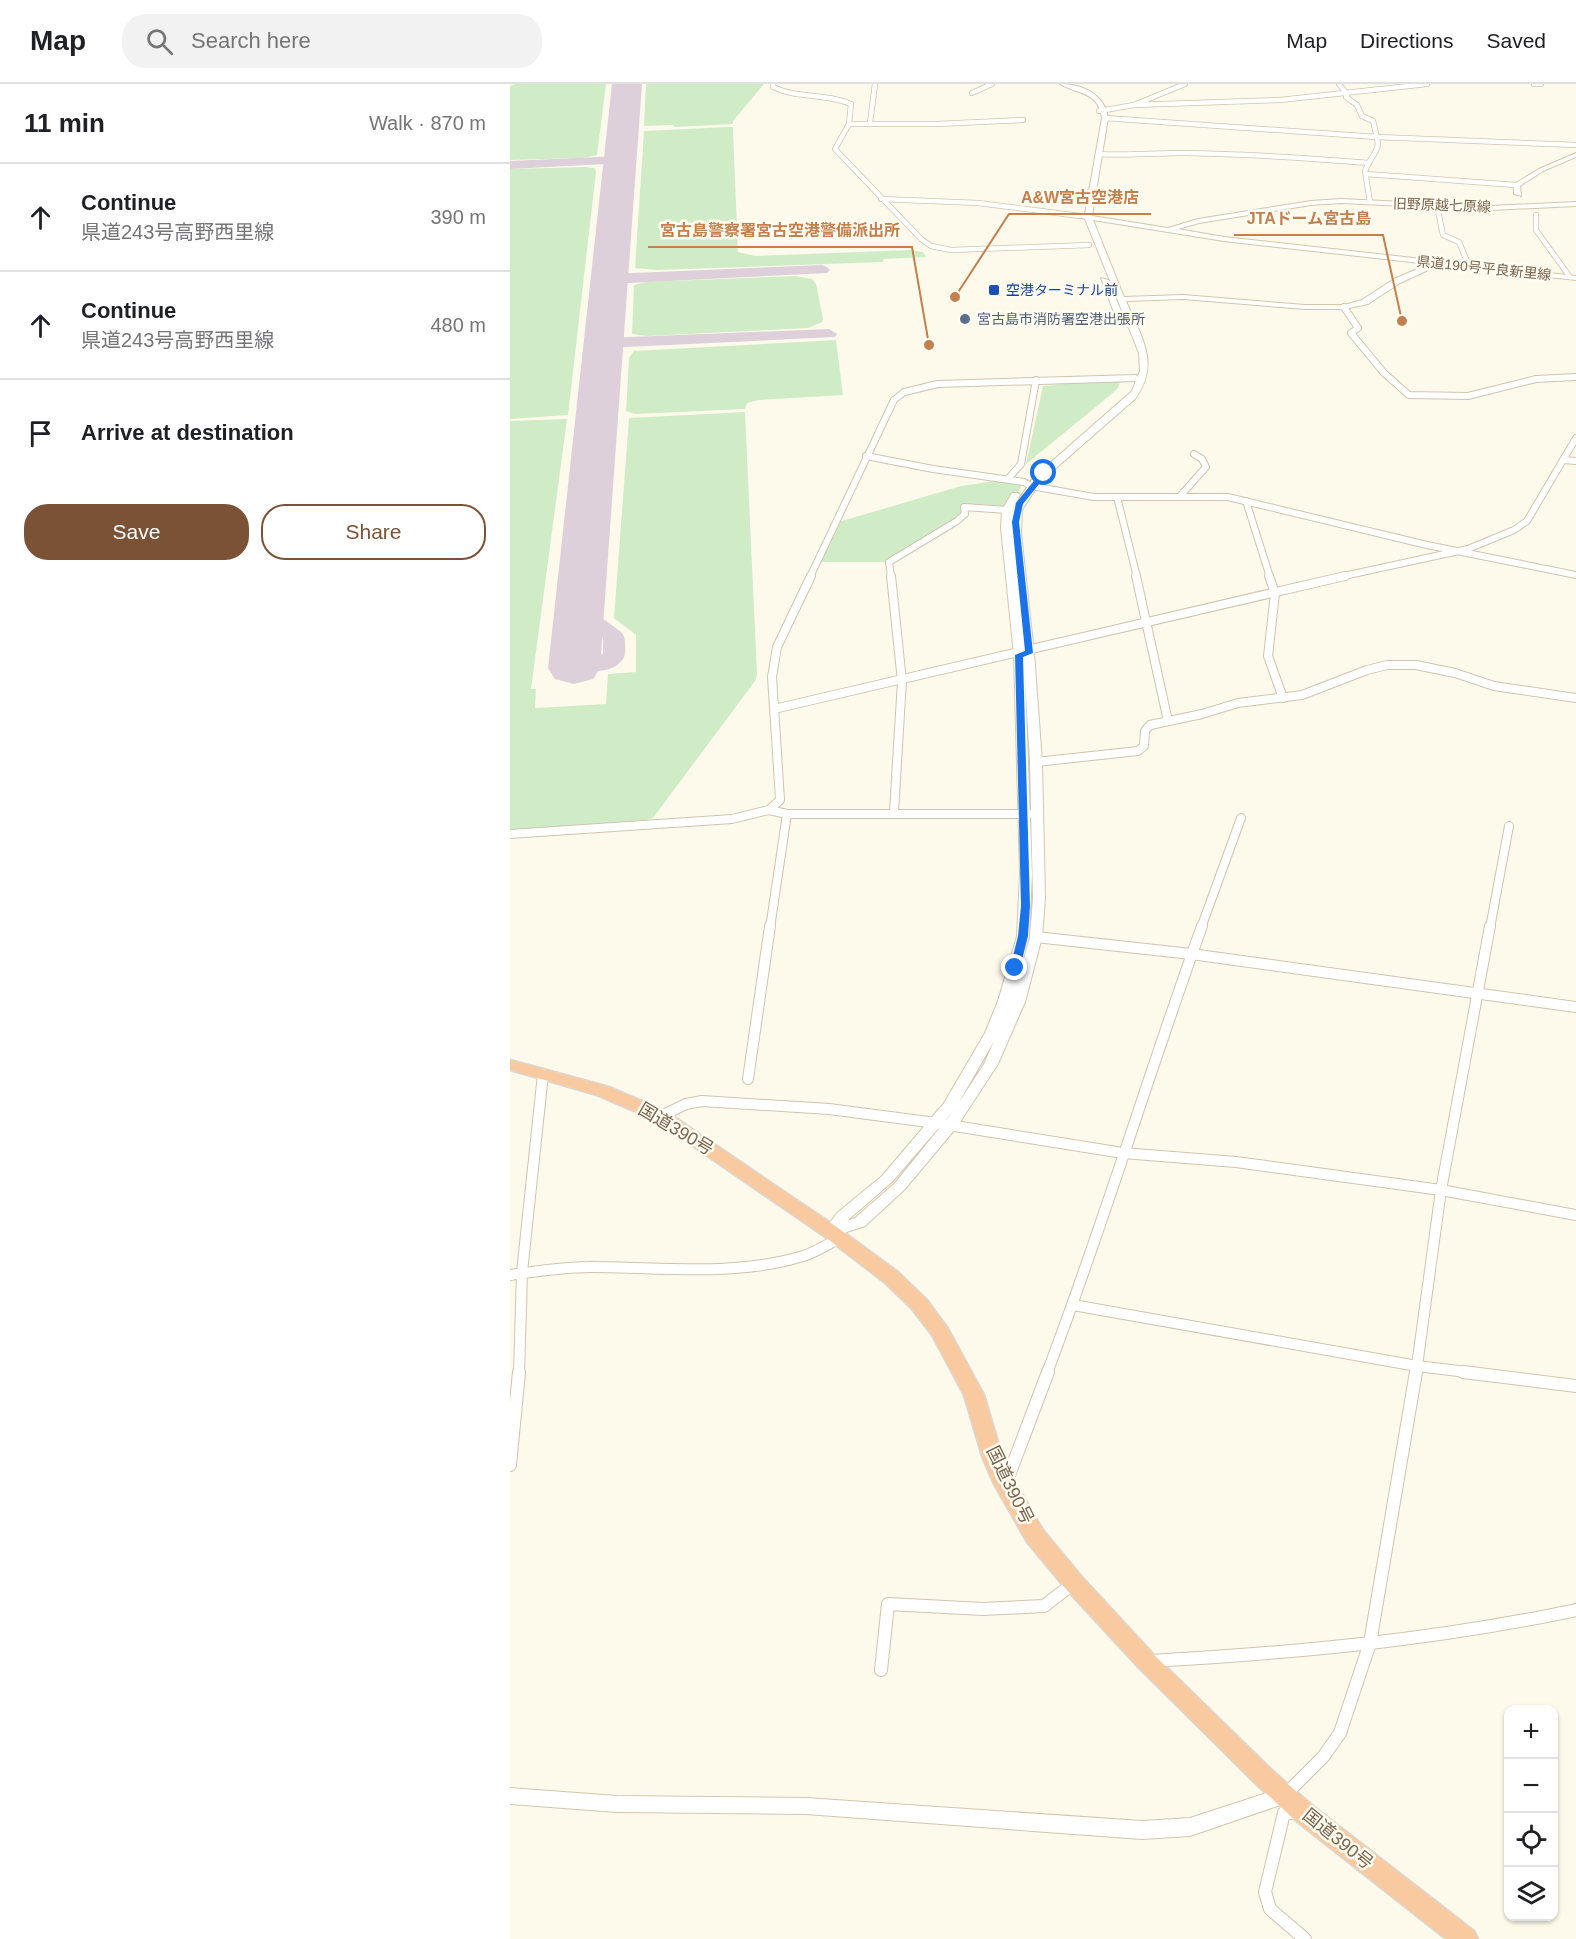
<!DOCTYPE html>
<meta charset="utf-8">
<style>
body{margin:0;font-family:Helvetica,"Noto Sans JP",sans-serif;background:#f2f2f2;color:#202124}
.controls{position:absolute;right:18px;bottom:18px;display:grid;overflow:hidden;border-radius:12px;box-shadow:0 2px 4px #0004}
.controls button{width:54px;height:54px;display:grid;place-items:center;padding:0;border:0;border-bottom:2px solid #e0e0e0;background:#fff;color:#202124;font:30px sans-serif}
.stop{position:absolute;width:18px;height:18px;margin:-14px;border:4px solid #1a73e8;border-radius:50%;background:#fff}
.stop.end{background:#1a73e8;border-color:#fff;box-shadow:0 2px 6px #0008}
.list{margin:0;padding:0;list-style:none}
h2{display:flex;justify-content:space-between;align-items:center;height:78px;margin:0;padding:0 24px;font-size:26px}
h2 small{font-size:20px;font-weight:400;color:#757577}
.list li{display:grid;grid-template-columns:39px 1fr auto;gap:18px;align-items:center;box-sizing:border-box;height:108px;padding:0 24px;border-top:2px solid #e0e0e0}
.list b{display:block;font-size:22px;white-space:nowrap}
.list p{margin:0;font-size:20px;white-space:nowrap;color:#757577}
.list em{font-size:20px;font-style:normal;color:#757577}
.actions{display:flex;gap:12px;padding:18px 24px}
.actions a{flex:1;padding:14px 0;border:2px solid #7b5236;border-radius:24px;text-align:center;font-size:21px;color:#7b5236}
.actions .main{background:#7b5236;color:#fff}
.icon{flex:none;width:33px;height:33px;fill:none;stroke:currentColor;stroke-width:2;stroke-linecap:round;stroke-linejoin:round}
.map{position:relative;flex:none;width:1066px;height:1855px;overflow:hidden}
header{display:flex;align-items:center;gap:36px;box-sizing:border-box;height:84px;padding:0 30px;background:#fff;border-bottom:2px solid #e0e0e0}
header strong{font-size:28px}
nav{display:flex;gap:33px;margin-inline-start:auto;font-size:21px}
.search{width:420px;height:54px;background:#f2f2f2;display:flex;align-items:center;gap:15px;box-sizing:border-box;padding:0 21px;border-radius:24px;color:#757577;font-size:22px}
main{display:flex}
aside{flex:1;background:#fff}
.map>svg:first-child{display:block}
.green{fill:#cfecc7}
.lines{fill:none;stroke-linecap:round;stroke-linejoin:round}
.taxiway{fill:#ded0da;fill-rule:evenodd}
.runway{fill:#ded0da;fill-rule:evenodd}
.street-far4-casing{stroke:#d1c4af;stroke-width:6}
.street-far3-casing{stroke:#d1c4af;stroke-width:8}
.street-far2-casing{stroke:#d1c4af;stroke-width:10}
.street-far1-casing{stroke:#d1c4af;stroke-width:12}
.street-casing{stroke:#d1c4af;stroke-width:14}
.secondary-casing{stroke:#d4c6ac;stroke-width:2}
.highway-casing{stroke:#dcd7d0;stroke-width:3}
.street-far4{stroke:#fff;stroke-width:4.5}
.street-far3{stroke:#fff;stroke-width:6}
.street-far2{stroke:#fff;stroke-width:8}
.street-far1{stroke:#fff;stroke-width:10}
.street{stroke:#fff;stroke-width:12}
.secondary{fill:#fff;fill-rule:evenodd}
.highway{fill:#f9c9a0;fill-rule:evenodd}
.route{fill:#1a73e8}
.transit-dot{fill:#1a4fb4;stroke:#fffcf2;stroke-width:2}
.service-dot{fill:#5c6f8a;stroke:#fffcf2;stroke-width:2}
.labels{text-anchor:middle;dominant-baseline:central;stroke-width:5;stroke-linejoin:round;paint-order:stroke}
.far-street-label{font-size:14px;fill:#7a654c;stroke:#fffcf2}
.far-transit-label{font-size:14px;fill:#164399;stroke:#fffcf2;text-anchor:start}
.far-service-label{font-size:14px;fill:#4e5e75;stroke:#fffcf2;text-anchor:start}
.near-street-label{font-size:18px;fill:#7a654c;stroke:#fffcf2}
.leader{fill:none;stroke:#c3804d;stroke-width:2}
.callout-dot{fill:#c3804d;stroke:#fffcf2;stroke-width:2}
.callout-label{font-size:16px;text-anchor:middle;font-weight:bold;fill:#c3804d;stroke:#fffcf2;stroke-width:5;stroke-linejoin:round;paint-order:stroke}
</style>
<header>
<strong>Map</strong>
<div class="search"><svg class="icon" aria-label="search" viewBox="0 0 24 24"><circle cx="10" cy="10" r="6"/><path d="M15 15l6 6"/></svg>Search here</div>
<nav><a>Map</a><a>Directions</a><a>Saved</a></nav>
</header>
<main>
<aside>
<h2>11 min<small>Walk · 870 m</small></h2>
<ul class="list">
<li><svg class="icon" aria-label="ahead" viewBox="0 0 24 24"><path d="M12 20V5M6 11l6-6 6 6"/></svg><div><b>Continue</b><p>県道243号高野西里線</p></div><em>390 m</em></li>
<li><svg class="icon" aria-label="ahead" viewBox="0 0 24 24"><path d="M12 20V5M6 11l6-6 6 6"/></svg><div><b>Continue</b><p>県道243号高野西里線</p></div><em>480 m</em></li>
<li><svg class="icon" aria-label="arrive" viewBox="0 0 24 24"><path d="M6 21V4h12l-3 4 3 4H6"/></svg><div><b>Arrive at destination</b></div></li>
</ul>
<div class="actions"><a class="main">Save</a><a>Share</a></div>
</aside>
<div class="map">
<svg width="1066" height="1855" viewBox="0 0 1066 1855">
<rect width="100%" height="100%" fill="#fdfaeb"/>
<g class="green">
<path d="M6,0h90l-9,71 -14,3 -73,2v-74z"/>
<path d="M136,0h118l-31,37v3l-58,3 -2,-2 -29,1z"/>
<path d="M219,43h4v4l5,121 17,4 155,-6 13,2 3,5 -43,2v3l-226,8 -22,-2 9,-137z"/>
<path d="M75,83l10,1 1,4 -28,243 -58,4v-250z"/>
<path d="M285,192l17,3 4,5 7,35 -1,3 -14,6 -161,8 -15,-2 2,-49 12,-3z"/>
<path d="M326,256l7,55 -84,5 -12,3 -2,6 -110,5 -9,-3 3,-53 5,-7z"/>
<path d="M611,295l-3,9 -10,9 -82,67 17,-78z"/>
<path d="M235,328l12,262 -2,7 -102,137 -9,3 -134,9v-409l57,-2 -36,270h5l-1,19 71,-4 2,-30 28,-2v-37l-22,-17 15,-200z"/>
<path d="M498,395l16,3 -17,28 -43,-3 1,7 -76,48h-71l17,-39 126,-37z"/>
</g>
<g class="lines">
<g class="taxiway">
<path d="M110,72l5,1 2,3 -2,3 -115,6v-8z"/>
<path d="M312,181l5,2 3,3 -3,3 -218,11 -8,-5 8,-5z"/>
<path d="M319,245l8,5 -2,3 -230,11 -8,-5 8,-5z"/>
<path d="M69,520l7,2 35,26c4,4 4,7 4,13 0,4 1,10 -2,14 -10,17 -47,15 -59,-1l3,-5 8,-1 14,6 14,-4v-16l-34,-28 3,-4z"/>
</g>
<path class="runway" d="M102,0h30l-42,584 -7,11 -19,5 -19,-5 -7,-11z"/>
<defs>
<g id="street-far4">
<path d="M263,0v3c25,12 53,6 78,17l-2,20 -14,25 86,90 10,7 20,4 138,-5"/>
<path d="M829,0l8,10 -1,3 11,8 5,11 11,5c9,36 5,20 -8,50l5,31"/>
<path d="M1024,0h7"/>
<path d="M462,9l20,-9"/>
<path d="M624,21l146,-5 147,-16"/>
<path d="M589,27l35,-6 51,-21"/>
<path d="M595,34l272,19 199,8"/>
<path d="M360,39l5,-39"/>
<path d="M339,40h88l86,-4"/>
<path d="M588,70c29,2 58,-1 87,-1 62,1 123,5 184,10"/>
<path d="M856,90l150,11"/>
<path d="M371,115l97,4 102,13"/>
<path d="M927,122l6,29 16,7 11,26"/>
<path d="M1026,131v15l34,47"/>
</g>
<g id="street-far3">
<path d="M834,223l14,21 -7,5 33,40 25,22 59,1 68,-17 40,-2"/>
<path d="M356,372l67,13 91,13 7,4 63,11h134l199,48 149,30"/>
<path d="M1053,376l13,1"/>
<path d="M498,395l13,-15 15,-84"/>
<path d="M671,411l25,-28 -4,-8 -8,-5"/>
<path d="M607,413l20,80"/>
<path d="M736,417l24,76"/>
<path d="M300,493l84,-177 10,-8 34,-8 197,-6"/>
<path d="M381,493l-2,-15 68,-41 8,-7 -1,-7 43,3"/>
<path d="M829,493l129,-28 46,-19 13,-9 49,-83"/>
</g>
<g id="street-far2">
<path d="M381,492l11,105 -8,131"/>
<path d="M626,492l32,145"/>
<path d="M759,492l6,17 -7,63 15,42"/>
<path d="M264,625l571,-133"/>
<path d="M526,678l102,-11 6,-5 1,-15 5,-6 52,-11 36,-11 64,-8 65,-25 20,-5h29l39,8 39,13 82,12"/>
<path d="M259,726l18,4h242"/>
<path d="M0,750l222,-15 37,-9 11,-10 -8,-123 5,-30 34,-71"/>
<path d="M260,844l17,-114"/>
<path d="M691,844l40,-110"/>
<path d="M980,844l19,-102"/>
</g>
<g id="street-far1">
<path d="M526,853l155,17 385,53"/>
<path d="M238,995l22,-153"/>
<path d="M151,1032l25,-12 16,-3 127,8 107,14 187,30 113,9 205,28 135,25"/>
<path d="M0,1191c27,-4 54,-8 82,-8 70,0 143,10 211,-11 13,-4 25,-12 37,-18"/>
<path d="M563,1221l344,61 58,7"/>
<path d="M9,1289l3,-101 21,-198"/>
<path d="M537,1289c56,-147 101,-298 155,-447"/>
<path d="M906,1289l25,-183 49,-264"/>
</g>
<g id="street">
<path d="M953,1288l113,14"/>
<path d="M0,1381l9,-93"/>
<path d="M496,1399l42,-111"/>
<path d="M640,1577c143,-8 285,-21 426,-51"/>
<path d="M371,1586l7,-66 95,5 61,-3 30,-23"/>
<path d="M775,1711l38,-38 17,-24 30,-90 46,-271"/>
<path d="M788,1729h-14l-19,79 5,17 35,30"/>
</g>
<g id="secondary">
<path d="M550,0c22,0 45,10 48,34l-16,98 76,12 30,-9 113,-18 30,-2 149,7 86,-4v4l-86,4 -149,-7 -30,2 -112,18 -21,6 46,8 352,39v4l-137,-15 -39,18 -32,21 -24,5h-39l-122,-10 -57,2c15,36 35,62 9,98l-95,83 -18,28 -1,23 13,120 8,109 3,136 -3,39 -17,65 -27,62 -42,64 -51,61 -27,25 -13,12 -34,11 -5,-1 -3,-4 14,-19 45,-37 62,-73 41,-70 13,-32 19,-65 3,-62 -6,-219 -13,-127 1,-18 10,-17h6l2,2 -8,15 -1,21 1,-21 21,-32 99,-87 8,-20 -1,-18 -54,-134 -8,-3 8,-2 17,-96c-4,-27 -23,-23 -42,-34zM583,136l131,21 205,23 -35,15 -32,21 -18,5h-39l-122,-10 -59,2zM515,595l5,83 3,136 -3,39 -13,46 12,-47 3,-62zM484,957l-10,23 -26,40zM445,1025l-60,74 -40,35 -8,3 45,-39z"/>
<path d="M1066,69v4l-33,14 -23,15 1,10 -7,-2v-10l25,-15z"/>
<path d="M591,194l7,2 18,43 -1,2 -7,-2z"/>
<path d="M775,1703l7,2 3,6 -3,6 -102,35 -48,3 -336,-25 -189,-2 -107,-8v-16l107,8 189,2 336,23 48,-3z"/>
</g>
<path id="highway" d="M0,976l99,27 58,25 171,116 60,44 28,27 21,28 37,68 19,64 12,23 28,48 39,47 73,79 119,116 39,34 161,125 4,8h-32l-151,-119 -37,-34 -119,-118 -73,-79 -39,-47 -33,-58 -11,-25 -19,-64 -32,-60 -20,-26 -28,-27 -60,-46 -169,-116 -58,-25 -87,-25z"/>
</defs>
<use href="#street-far4" class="street-far4-casing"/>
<use href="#street-far3" class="street-far3-casing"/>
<use href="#street-far2" class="street-far2-casing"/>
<use href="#street-far1" class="street-far1-casing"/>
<use href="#street" class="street-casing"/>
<use href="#secondary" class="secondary-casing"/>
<use href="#highway" class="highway-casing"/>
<use href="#street-far4" class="street-far4"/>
<use href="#street-far3" class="street-far3"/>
<use href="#street-far2" class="street-far2"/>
<use href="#street-far1" class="street-far1"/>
<use href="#street" class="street"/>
<use href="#secondary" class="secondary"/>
<use href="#highway" class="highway"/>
</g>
<path class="route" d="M532,387l6,2 -25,31 -4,18 14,131 -10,4 7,249 -2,30 -8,32 -5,2 -5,-2 8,-32 3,-30 -6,-251 10,-4 -13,-129 4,-19z"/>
<rect class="transit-dot" x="478" y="200" width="12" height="12" rx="3"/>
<circle class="service-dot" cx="455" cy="235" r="6"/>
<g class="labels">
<g class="far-street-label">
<text transform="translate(932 121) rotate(2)">旧野原越七原線</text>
<text transform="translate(974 184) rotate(6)">県道190号平良新里線</text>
</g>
<g class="far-transit-label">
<text x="496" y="206">空港ターミナル前</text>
</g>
<g class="far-service-label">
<text x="467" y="235">宮古島市消防署空港出張所</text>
</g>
<g class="near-street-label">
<text transform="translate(166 1045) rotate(31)">国道390号</text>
<text transform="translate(500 1401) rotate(64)">国道390号</text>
<text transform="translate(828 1755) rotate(39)">国道390号</text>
</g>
</g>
<path class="leader" d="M445 213L499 130H641M892 237L873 151H724M419 261L402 163H138"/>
<g class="callout-dot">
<circle cx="445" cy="213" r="6"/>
<circle cx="892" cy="237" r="6"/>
<circle cx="419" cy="261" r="6"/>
</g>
<g class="callout-label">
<text x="570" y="119">A&amp;W宮古空港店</text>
<text x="799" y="140">JTAドーム宮古島</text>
<text x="270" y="152">宮古島警察署宮古空港警備派出所</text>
</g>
</svg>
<div class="controls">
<button>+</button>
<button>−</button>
<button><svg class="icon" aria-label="locate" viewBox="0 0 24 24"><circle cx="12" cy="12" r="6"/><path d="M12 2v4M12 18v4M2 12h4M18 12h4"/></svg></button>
<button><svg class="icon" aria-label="layers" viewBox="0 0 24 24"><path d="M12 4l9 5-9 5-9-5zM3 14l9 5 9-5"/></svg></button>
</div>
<div class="stop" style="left:534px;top:389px"></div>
<div class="stop end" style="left:505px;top:884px"></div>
</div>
</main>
